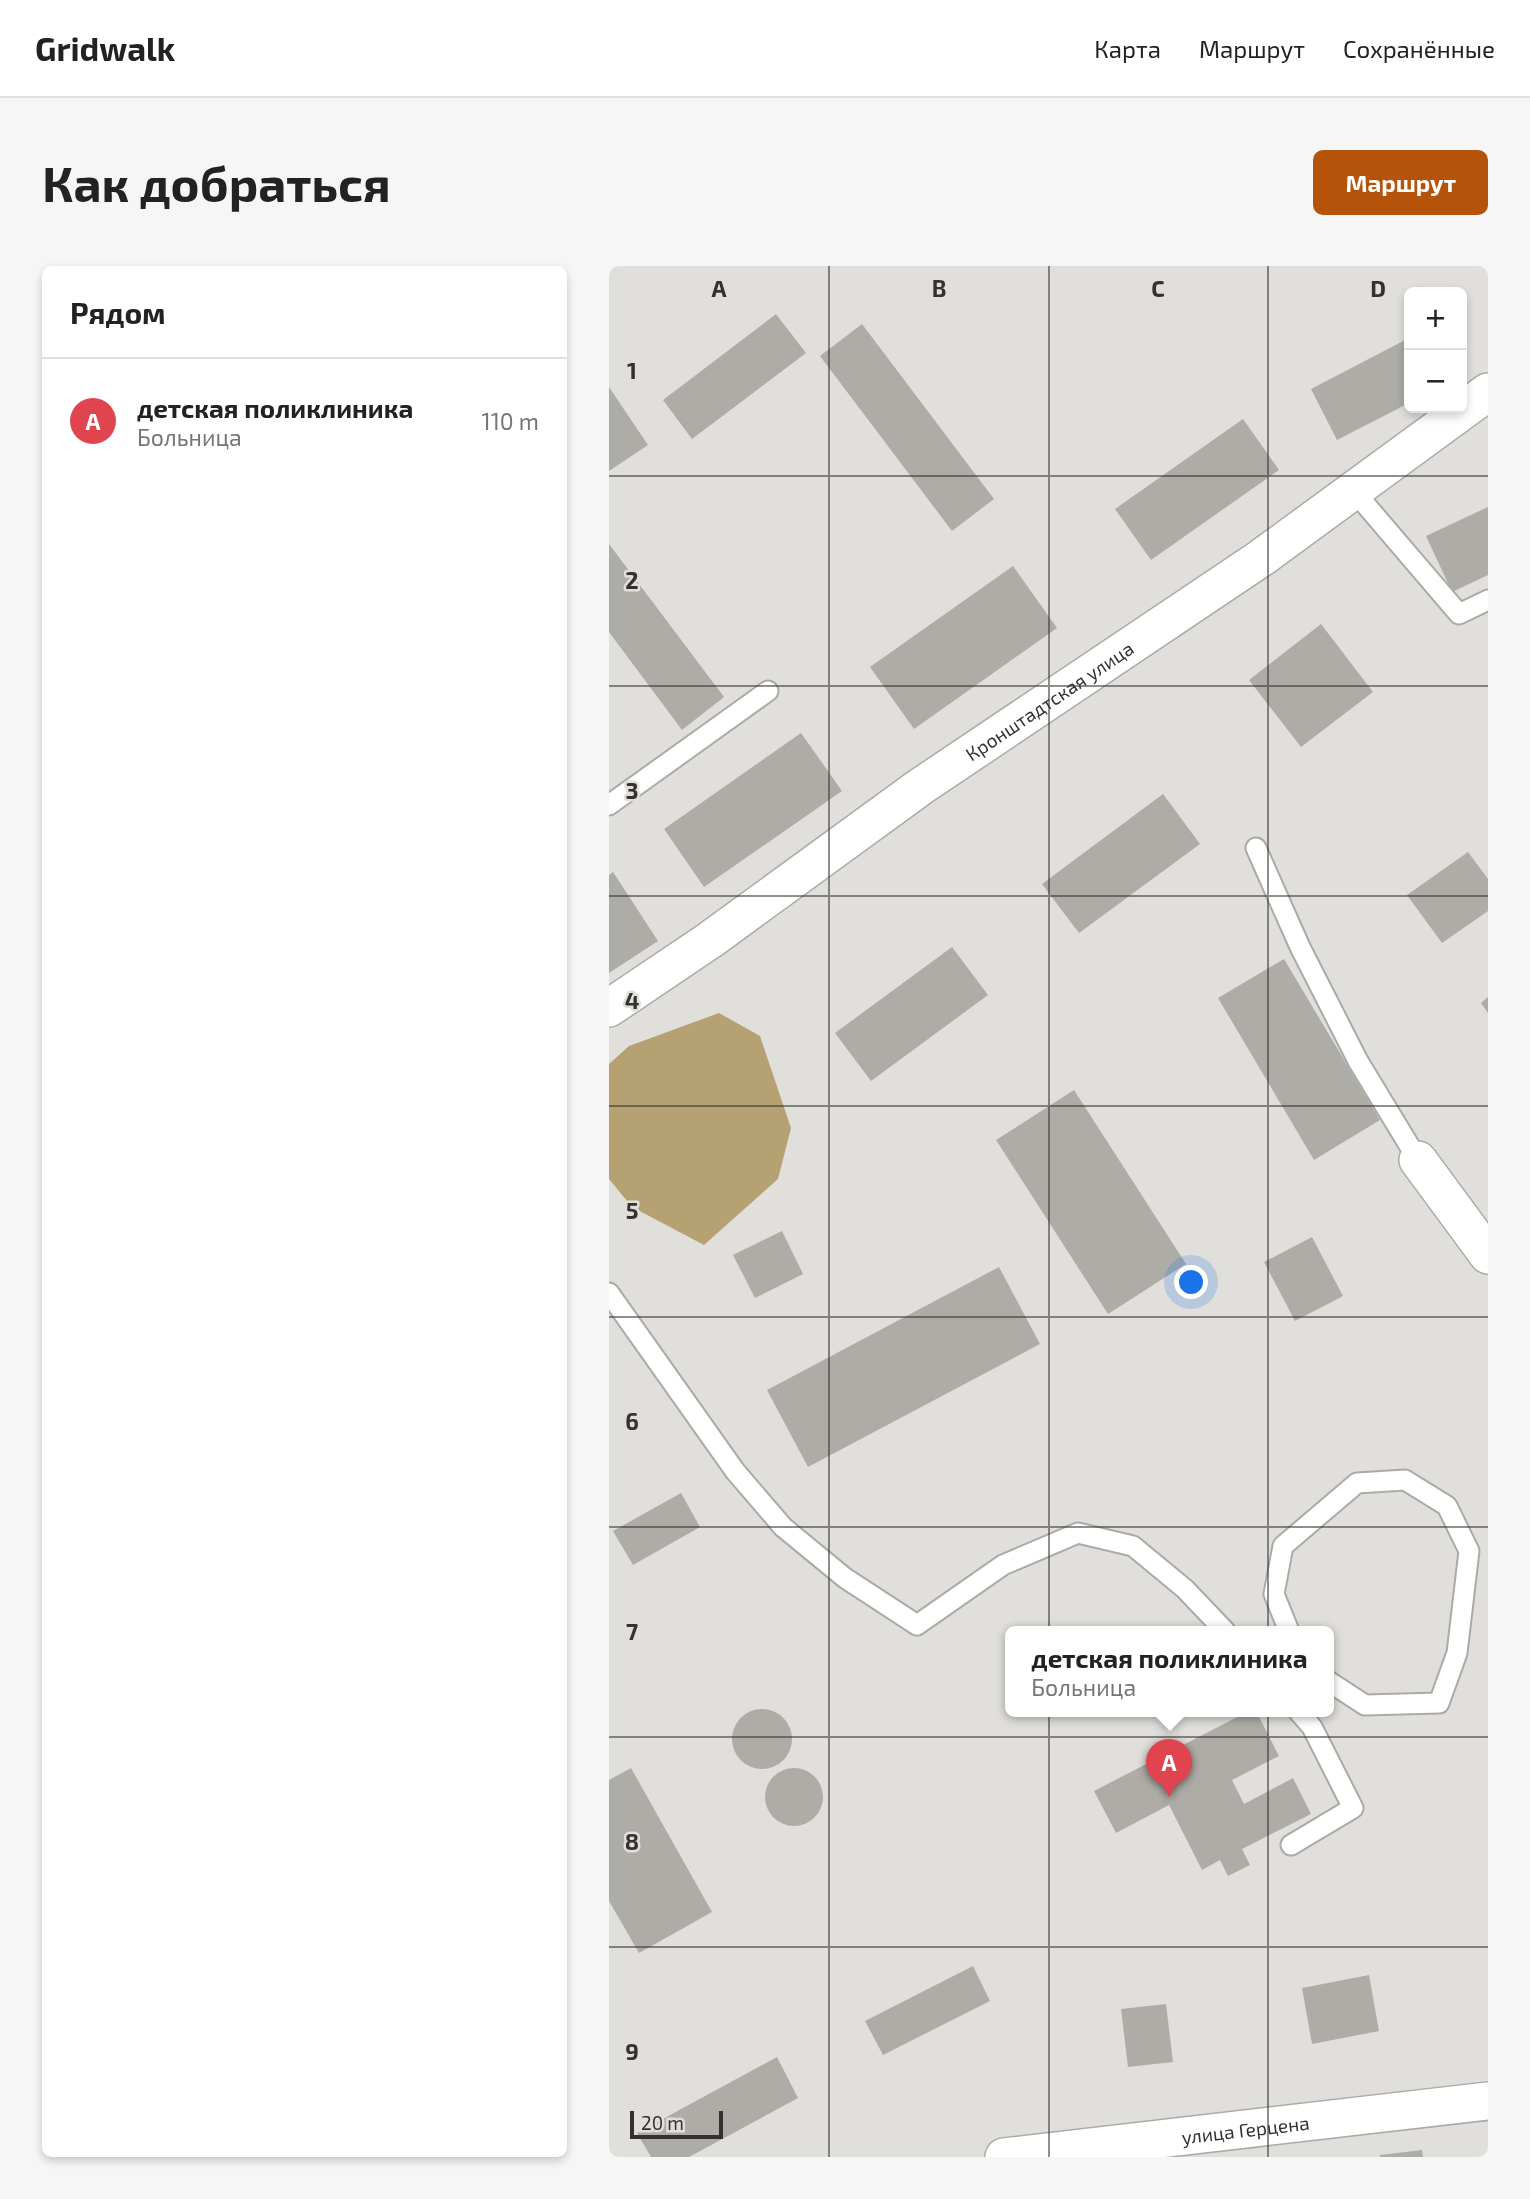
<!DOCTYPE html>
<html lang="ru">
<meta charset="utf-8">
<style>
body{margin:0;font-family:"Exo 2",sans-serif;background:#f6f6f6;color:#222}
.controls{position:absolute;right:21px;top:21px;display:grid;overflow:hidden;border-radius:10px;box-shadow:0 4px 10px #0003}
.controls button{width:63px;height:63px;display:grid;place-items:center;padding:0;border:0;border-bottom:2px solid #e0e0e0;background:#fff;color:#222;font:35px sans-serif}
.scale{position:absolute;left:21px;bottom:18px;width:93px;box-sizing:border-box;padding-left:7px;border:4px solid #333230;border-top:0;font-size:19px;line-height:24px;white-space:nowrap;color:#333230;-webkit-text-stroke:5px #e1dfdb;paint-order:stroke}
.you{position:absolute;left:583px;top:1017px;width:24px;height:24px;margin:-18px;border:5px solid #fff;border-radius:50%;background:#1a73e8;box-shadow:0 0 0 10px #1a73e833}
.badge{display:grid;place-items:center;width:46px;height:46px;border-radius:50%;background:#b45309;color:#fff;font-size:23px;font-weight:700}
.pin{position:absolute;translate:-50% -58px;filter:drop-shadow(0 2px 4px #0008)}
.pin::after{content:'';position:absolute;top:37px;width:24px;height:21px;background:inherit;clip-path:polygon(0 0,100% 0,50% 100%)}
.popup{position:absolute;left:396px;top:1360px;width:329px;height:91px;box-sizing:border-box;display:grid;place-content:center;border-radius:10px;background:#fff;filter:drop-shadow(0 2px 5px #0005);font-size:23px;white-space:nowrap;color:#767676}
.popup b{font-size:26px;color:#222}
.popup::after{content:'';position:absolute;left:50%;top:100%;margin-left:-14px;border:14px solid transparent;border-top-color:#fff}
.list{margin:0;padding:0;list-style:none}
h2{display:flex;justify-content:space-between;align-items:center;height:91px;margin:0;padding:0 28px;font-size:30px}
h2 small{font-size:23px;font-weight:400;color:#767676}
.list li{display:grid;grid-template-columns:46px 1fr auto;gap:21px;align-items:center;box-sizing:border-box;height:126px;padding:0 28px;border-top:2px solid #e0e0e0}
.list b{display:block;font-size:26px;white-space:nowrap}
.list p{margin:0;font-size:23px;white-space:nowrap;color:#767676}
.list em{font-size:23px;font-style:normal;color:#767676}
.map{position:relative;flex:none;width:879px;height:1891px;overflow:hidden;border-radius:10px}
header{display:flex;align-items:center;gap:42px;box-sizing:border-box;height:98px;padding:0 35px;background:#fff;border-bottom:2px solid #e0e0e0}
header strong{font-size:33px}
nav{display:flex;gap:38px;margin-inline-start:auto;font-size:24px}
.intro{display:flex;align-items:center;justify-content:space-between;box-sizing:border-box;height:168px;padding:0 42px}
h1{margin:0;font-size:49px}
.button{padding:18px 32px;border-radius:10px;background:#b45309;color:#fff;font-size:24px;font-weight:700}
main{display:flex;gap:42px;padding:0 42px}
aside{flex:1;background:#fff;border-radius:10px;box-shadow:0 4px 10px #0003}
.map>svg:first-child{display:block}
.forest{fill:#b6a173}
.building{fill:#aeaca7}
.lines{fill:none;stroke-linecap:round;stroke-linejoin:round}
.lane-casing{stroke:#acaaa6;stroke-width:23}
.street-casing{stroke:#acaaa6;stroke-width:40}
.lane{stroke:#fff;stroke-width:19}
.street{stroke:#fff;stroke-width:37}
.grid{fill:none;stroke:#333230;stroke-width:2;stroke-opacity:0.55}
.labels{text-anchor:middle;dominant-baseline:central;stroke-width:5;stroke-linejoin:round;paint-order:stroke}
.street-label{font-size:19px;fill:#333230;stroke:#e1dfdb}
.grid-label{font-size:23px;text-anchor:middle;font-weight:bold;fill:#333230;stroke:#e1dfdb;stroke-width:5;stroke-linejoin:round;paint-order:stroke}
</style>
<header>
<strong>Gridwalk</strong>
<nav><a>Карта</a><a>Маршрут</a><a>Сохранённые</a></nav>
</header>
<div class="intro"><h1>Как добраться</h1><a class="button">Маршрут</a></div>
<main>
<aside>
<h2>Рядом<small></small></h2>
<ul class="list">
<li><span class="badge" style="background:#e0444e">A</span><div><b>детская поликлиника</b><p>Больница</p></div><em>110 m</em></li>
</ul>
</aside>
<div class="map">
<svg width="879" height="1891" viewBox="0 0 879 1891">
<rect width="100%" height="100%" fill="#e1dfdb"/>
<path class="forest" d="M110,747l41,23 31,92 -13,51 -74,66 -72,-38 -23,-28v-115l20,-18z"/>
<g class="building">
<path d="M167,48l30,39 -114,86 -29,-39z"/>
<path d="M253,58l132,175 -42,32 -132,-175z"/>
<path d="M800,72v65l-72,37 -26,-51z"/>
<path d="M0,121l39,58 -39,26z"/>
<path d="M634,153l36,51 -128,90 -36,-51z"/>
<path d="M879,241v68l-36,17 -26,-56z"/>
<path d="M0,278l115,153 -42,33 -73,-98z"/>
<path d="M404,300l44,62 -143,101 -44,-62z"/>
<path d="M712,358l52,68 -72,55 -52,-67z"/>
<path d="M192,467l41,58 -138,96 -40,-58z"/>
<path d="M554,528l37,50 -121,89 -37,-49z"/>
<path d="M859,586l20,27v32l-46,32 -35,-48z"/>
<path d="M4,606l45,69 -49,32v-98z"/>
<path d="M343,681l36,48 -117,86 -36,-48z"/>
<path d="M675,693l96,161 -66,40 -96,-162z"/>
<path d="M879,731v16l-7,-10z"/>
<path d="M465,824l112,174 -78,50 -112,-174z"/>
<path d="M173,965l21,43 -48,24 -22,-43z"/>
<path d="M703,971l31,59 -48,25 -31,-59z"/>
<path d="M390,1001l41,77 -232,123 -41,-77z"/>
<path d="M72,1227l19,34 -67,38 -20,-34z"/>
<circle cx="153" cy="1473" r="30"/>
<path d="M640,1445h7l23,45 -47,24 12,24 49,-26 18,36 -69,35 8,16 -22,11 -8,-16 -18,10 -33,-65 -53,28 -22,-42z"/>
<path d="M22,1502l81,144 -73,41 -30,-52v-121z"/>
<circle cx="185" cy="1531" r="29"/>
<path d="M364,1700l17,35 -107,54 -18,-34z"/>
<path d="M760,1709l10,56 -67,13 -10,-56z"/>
<path d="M557,1738l7,58 -45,5 -7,-58z"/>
<path d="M168,1791l21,41 -109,59h-38l-14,-24z"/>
<path d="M813,1884l1,7h-43v-2z"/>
</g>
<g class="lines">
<defs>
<g id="lane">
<path d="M744,224l106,124 29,-14"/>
<path d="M0,539l159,-114"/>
<path d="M647,582l44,99 58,114 60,99"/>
<path d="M0,1027l126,178 48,56 62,51 72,47 86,-60 75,-32 55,13 52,43 40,42"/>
<path d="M680,1365l-15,-37 9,-48 74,-63 48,-3 42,26 22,45 -12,102 -18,50 -74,2 -37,-24"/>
<path d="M682,1579l62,-37 -41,-81 -14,-16"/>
</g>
<g id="street">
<path id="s1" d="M0,742l101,-68 210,-153 341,-229 227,-166"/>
<path d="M809,894l70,95"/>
<path id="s2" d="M395,1891l484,-56"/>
</g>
</defs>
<use href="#lane" class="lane-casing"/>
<use href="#street" class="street-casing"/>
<use href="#lane" class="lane"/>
<use href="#street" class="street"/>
</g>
<path class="grid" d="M220,0v1891M440,0v1891M659,0v1891M0,210h879M0,420h879M0,630h879M0,840h879M0,1051h879M0,1261h879M0,1471h879M0,1681h879"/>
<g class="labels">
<g class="street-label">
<text stroke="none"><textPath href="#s1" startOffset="537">Кронштадтская улица</textPath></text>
<text stroke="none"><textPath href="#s2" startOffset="243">улица Герцена</textPath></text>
</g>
</g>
<g class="grid-label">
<text x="110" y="31">A</text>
<text x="330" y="31">B</text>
<text x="549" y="31">C</text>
<text x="769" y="31">D</text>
<text x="23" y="113">1</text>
<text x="23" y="323">2</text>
<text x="23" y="533">3</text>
<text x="23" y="743">4</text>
<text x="23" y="953">5</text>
<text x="23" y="1164">6</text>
<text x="23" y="1374">7</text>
<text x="23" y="1584">8</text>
<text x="23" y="1794">9</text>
</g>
</svg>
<div class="controls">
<button>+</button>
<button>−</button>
</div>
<div class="scale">20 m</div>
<div class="you"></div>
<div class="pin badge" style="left:560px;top:1531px;background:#e0444e">A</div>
<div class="popup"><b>детская поликлиника</b>Больница</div>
</div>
</main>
